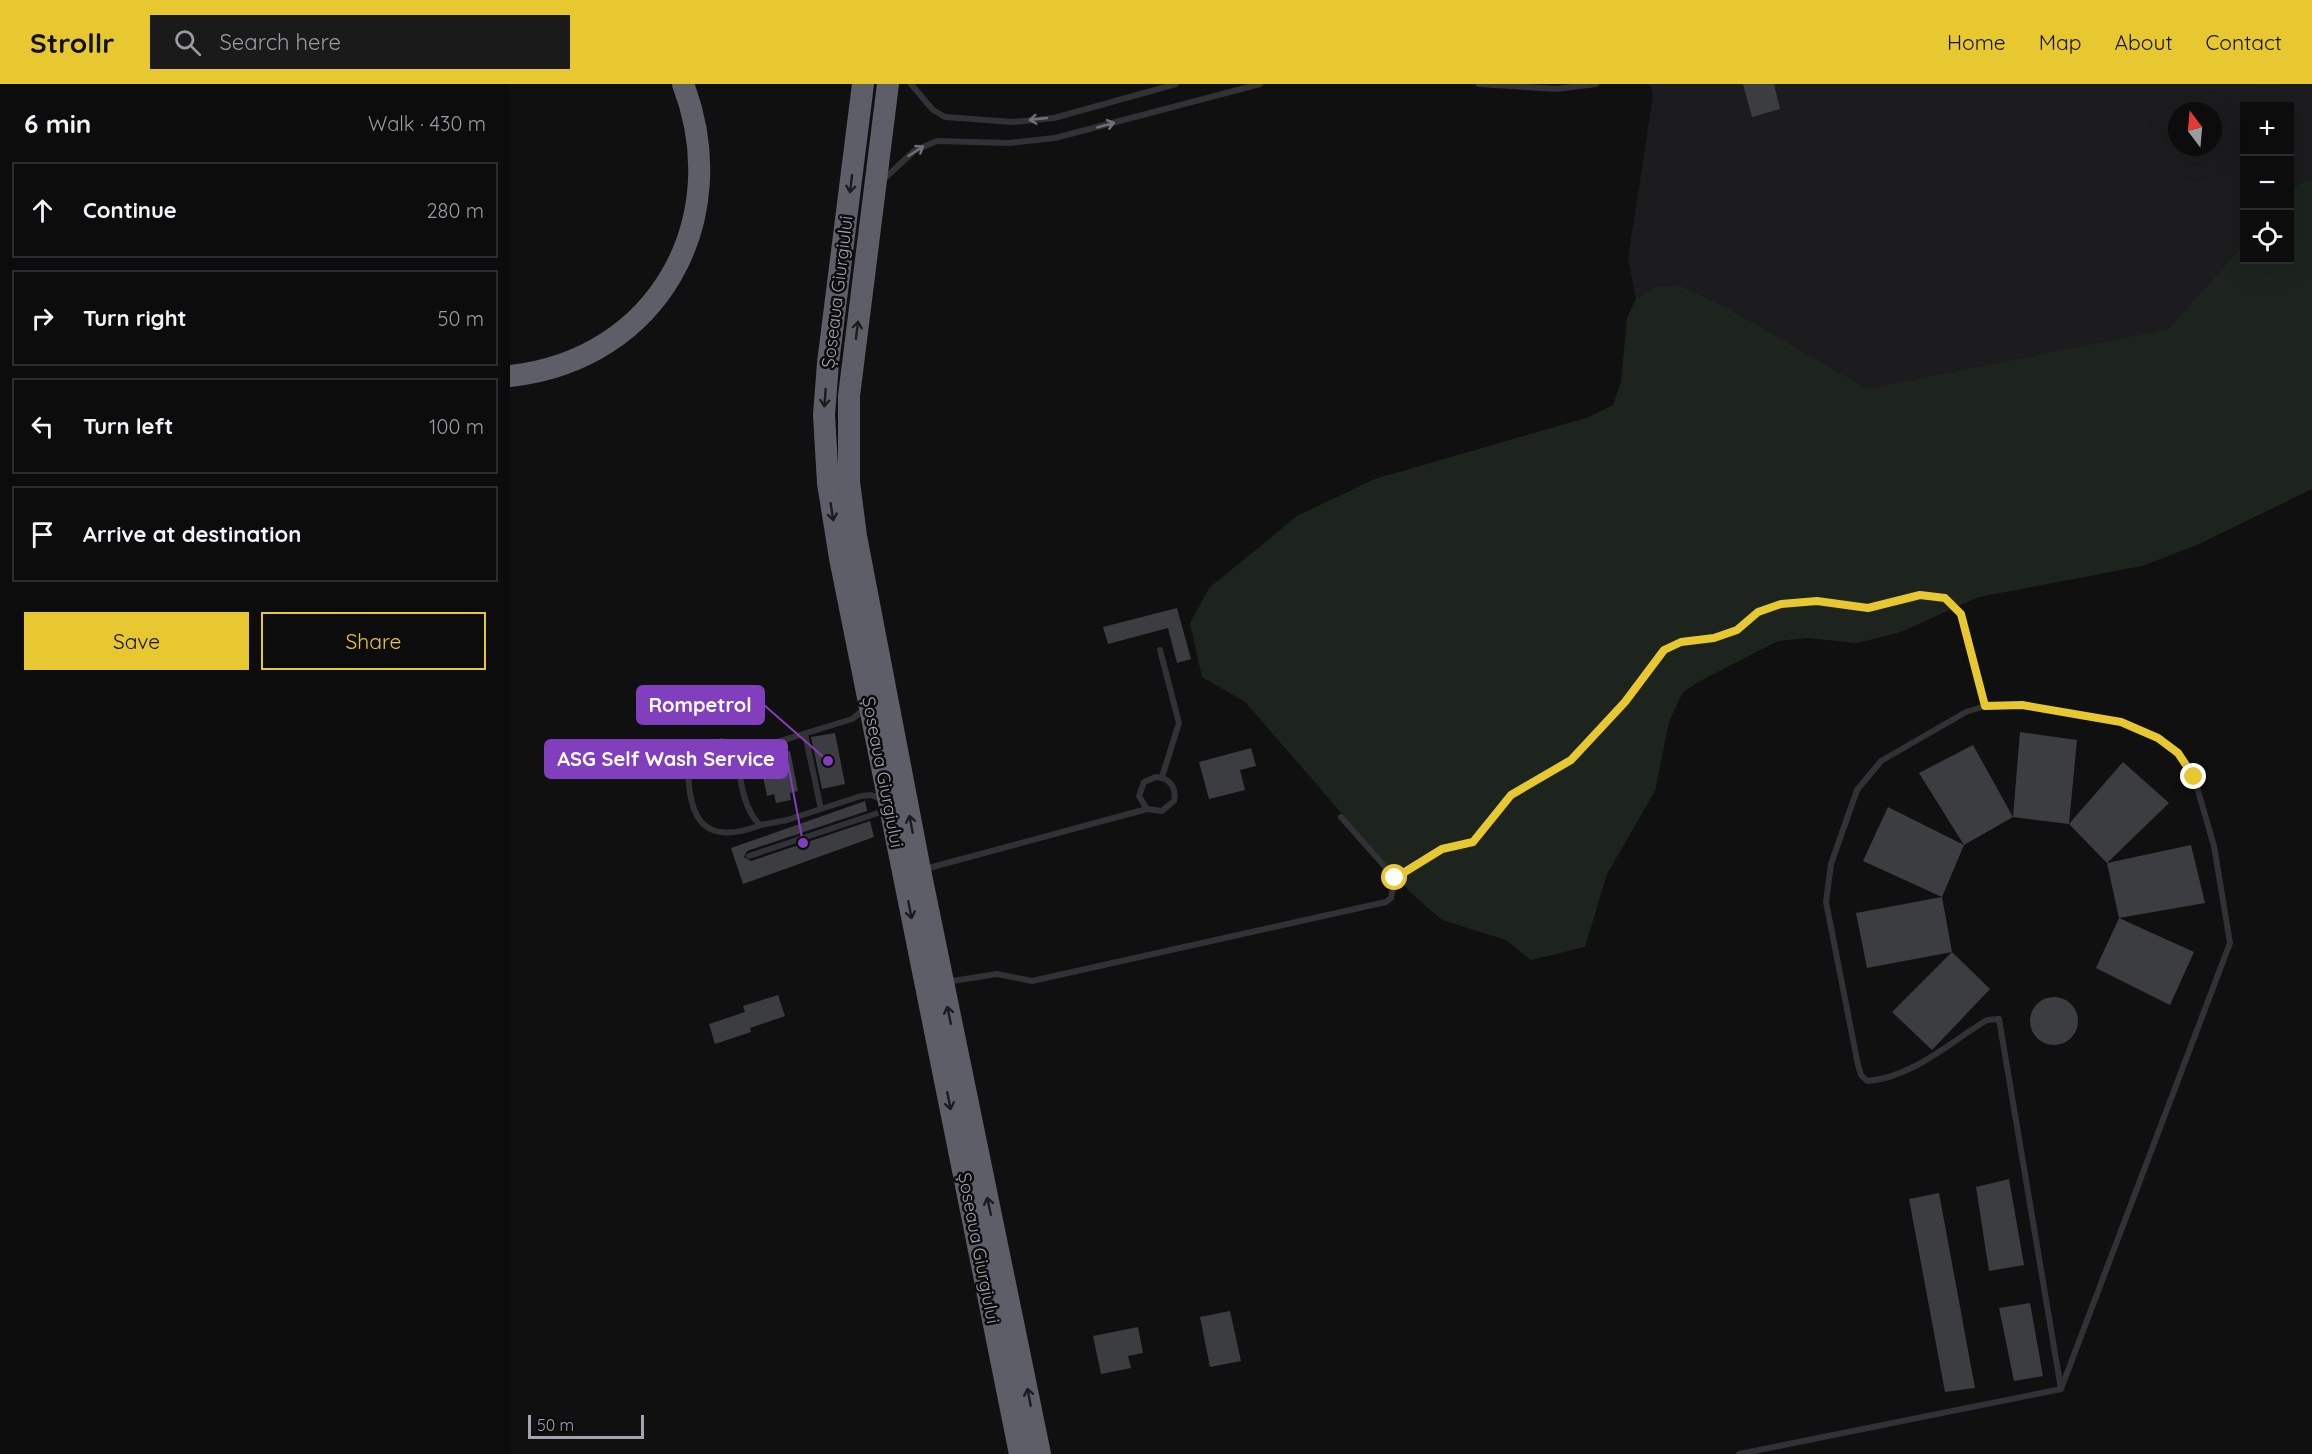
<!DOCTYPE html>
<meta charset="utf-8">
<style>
body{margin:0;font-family:Quicksand,sans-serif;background:#1a1a1b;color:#f1f3f6}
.controls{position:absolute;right:18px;top:18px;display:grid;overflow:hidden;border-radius:0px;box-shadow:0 6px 24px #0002}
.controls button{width:54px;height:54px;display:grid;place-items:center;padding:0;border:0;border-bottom:2px solid #2c2c2e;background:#0c0c0d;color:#f1f3f6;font:30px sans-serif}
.compass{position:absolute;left:1658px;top:18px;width:54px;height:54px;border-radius:50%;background:#0c0c0d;box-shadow:0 6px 24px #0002;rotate:344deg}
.scale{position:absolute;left:18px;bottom:15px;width:116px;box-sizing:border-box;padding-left:6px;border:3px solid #a2a4b1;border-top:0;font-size:16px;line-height:21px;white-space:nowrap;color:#a2a4b1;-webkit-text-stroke:4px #0b0b0c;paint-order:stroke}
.stop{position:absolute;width:18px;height:18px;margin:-14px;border:4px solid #e8c831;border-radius:50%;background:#fff}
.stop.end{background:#e8c831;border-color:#fff;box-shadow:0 2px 6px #0008}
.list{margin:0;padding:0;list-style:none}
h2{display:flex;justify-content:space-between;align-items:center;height:78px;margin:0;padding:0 24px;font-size:26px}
h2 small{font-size:20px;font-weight:400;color:#9a9b9d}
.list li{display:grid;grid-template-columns:39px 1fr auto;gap:18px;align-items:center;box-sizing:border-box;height:96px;margin:0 12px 12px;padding:0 12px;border:2px solid #2c2c2e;border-radius:0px}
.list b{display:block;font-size:22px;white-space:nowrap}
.list em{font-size:20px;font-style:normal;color:#9a9b9d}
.actions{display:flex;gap:12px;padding:18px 24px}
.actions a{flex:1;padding:14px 0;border:2px solid #e8c831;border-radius:0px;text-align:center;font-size:21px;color:#e8c831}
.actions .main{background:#e8c831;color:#111}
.icon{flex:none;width:33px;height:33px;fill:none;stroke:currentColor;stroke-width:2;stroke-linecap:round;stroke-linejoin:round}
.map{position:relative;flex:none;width:1802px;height:1370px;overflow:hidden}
header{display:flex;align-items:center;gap:36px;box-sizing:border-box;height:84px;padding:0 30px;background:#e8c831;color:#111}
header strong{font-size:28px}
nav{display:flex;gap:33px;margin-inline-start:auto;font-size:21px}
.search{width:420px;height:54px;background:#1a1a1b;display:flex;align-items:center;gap:15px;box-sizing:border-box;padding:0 21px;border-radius:0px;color:#9a9b9d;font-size:22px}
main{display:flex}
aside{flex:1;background:#0c0c0d}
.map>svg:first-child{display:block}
.built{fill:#1c1c1e;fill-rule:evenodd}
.green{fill:#1d241e}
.building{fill:#3c3d41}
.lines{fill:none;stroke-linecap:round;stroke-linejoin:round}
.lane{stroke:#313136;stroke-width:6}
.highway{stroke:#5d5e67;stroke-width:22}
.oneway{stroke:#6f707a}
.oneway2{stroke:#1b1c1e}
.route{stroke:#e8c831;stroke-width:8}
.labels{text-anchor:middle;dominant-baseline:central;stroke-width:5;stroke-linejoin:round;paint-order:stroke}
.street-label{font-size:18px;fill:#a2a4b1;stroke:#0b0b0c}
.leader{fill:none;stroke:#813ebd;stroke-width:2}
.callout-dot{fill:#813ebd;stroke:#0b0b0c;stroke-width:2}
.callout{fill:#813ebd;stroke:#813ebd;stroke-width:2}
.callout-label{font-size:20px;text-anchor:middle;font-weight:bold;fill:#fff}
</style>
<header>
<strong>Strollr</strong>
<div class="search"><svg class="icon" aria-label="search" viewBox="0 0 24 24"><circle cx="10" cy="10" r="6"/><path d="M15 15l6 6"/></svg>Search here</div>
<nav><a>Home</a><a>Map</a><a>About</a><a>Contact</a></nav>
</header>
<main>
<aside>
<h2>6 min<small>Walk · 430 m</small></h2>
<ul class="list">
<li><svg class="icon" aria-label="ahead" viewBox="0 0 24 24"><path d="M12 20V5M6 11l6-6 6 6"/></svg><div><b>Continue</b></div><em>280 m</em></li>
<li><svg class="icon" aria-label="right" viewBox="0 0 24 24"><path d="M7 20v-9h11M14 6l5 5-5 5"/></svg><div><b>Turn right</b></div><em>50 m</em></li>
<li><svg class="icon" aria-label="left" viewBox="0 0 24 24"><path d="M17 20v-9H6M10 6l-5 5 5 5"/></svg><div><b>Turn left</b></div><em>100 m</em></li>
<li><svg class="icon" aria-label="arrive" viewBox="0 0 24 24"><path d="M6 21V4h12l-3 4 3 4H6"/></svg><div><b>Arrive at destination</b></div></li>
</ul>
<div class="actions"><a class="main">Save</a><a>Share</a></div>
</aside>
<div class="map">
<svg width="1802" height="1370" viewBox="0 0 1802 1370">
<rect width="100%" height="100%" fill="#101011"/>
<path class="built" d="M1140,0h662v95l-13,4 -9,11v-88h-46v138l-76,85 -302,61 -142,-84 -44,-21 -24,1 -20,13 -8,-40 25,-164zM1667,27h36v36h-36z"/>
<path class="green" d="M1802,95v310l-115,56 -55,21 -163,31 -81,36 -41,10 -50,-5 -29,3 -80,41 -15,10 -14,30 -14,69 -48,83 -22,73 -54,13 -25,-20 -64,-20 -31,-27 -166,-191 -43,-25 -12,-54 19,-35 88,-72 78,-37 214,-62 24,-12 8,-23 6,-64 9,-19 20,-13 24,-1 44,21 143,83 301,-60 76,-85v16h46v-66l9,-11z"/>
<g class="building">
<path d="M1233,0h31l6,25 -28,8z"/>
<path d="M667,524l14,51 -14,4 -9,-35 -60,16 -5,-17z"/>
<path d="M1510,648l57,8 -8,84 -56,-7z"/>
<path d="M325,649l10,51 -23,5 -11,-52z"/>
<path d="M1463,661l40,72 -49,28 -45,-72z"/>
<path d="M741,664l5,18 -16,4 5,20 -36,9 -10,-37z"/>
<path d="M280,667l8,40 -8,2 1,7 -15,3 -2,-9 -7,2 -8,-39z"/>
<path d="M1613,678l46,41 -62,60 -38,-39z"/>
<path d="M355,717l2,10 -120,40 -3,6 7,4 119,-40 4,16 -131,47 -12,-36z"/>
<path d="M1378,723l76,38 -22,52 -79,-36z"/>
<path d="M1681,761l14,58 -86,15 -12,-55z"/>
<path d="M1432,813l10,55 -85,16 -11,-55z"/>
<path d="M1609,834l75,34 -24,53 -74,-37z"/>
<path d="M1442,868l38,37 -58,61 -40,-38z"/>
<path d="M268,911l7,21 -35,12 1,4 -36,12 -6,-20 36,-12 -2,-6z"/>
<circle cx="1544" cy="937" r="24"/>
<path d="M1499,1095l15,86 -35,6 -13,-84z"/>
<path d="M1429,1109l36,195 -30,4 -36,-193z"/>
<path d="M1520,1219l13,73 -29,5 -15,-73z"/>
<path d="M720,1227l11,50 -31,6 -10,-50z"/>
<path d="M628,1243l5,26 -15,3 3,12 -30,6 -8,-38z"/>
</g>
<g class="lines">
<g class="lane">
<path d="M401,0l22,26 12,7 68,5 41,-4 122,-34"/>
<path d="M969,0l77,5 40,-5"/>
<path d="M374,95l30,-28 23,-10 72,2 46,-5 205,-54"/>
<path d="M650,566l19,73 -17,54"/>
<path d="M355,625l-13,10 -107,33c-13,12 1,65 16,73l26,-5 74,-24 10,-1 10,4"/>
<path d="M295,650l16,75"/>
<path d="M235,668l-24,-11 -22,8 -11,16c0,55 16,82 73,60"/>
<path d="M831,733l54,61"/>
<path d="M239,772l138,-46"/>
<path d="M415,785l222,-60 15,2 12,-10c3,-14 -5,-23 -18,-24l-12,5 -5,14 8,13"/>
<path d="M436,898l51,-8 35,7 354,-79 5,-4 4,-20 47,-29 31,-8 38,-46 60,-35 54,-58 39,-52 17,-8 33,-4 23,-8 21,-18 23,-8 36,-3 51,7 52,-13 25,3 16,16 24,92"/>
<path d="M1229,1370l322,-65 -62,-370 -12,1c-37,22 -75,58 -120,61l-6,-6 -3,-10 -32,-163 5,-38 26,-74 24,-29 85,-49 19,-6 37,-1 99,17 37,16 20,15 16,24 20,69 16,97 -169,446"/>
</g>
<g class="highway">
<path d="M353,0l-35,279 -4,52 4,68 12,75 180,896"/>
<path d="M378,0l-39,312v86l7,54 64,334 120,584"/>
<path d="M0,292c148,-16 225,-156 173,-292"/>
</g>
</g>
<defs><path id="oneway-shaft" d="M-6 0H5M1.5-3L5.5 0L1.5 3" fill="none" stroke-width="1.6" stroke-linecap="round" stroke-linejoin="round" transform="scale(1.5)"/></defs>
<g class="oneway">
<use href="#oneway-shaft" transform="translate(528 35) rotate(174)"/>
<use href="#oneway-shaft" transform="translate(596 41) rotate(-15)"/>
<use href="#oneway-shaft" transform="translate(406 67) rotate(-33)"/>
</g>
<g class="oneway2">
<use href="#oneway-shaft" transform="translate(341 100) rotate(97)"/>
<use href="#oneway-shaft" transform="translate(347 246) rotate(-83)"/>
<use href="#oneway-shaft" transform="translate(315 314) rotate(94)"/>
<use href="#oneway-shaft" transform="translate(322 428) rotate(81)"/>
<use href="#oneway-shaft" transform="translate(401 740) rotate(-101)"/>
<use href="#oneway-shaft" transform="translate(400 826) rotate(79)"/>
<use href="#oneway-shaft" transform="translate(439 931) rotate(-102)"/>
<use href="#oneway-shaft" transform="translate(439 1017) rotate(79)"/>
<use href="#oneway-shaft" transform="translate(479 1122) rotate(-102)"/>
<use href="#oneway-shaft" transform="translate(519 1313) rotate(-101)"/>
</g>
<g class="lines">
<path class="route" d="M885,794l47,-29 31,-7 38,-47 60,-35 54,-58 39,-52 17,-8 33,-4 23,-8 21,-18 23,-8 36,-3 51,7 52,-13 25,3 16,16 24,92 37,-1 99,17 37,16 20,15 16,24"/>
</g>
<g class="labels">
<g class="street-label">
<text transform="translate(327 208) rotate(-83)">Șoseaua Giurgiului</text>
<text transform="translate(373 688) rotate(79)">Șoseaua Giurgiului</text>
<text transform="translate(469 1164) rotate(79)">Șoseaua Giurgiului</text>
</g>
</g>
<path class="leader" d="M318 677L254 621M293 759L277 675"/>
<g class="callout-dot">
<circle cx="318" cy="677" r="6"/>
<circle cx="293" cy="759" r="6"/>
</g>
<g class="callout">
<rect x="127" y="602" width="127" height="38" rx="6"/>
<rect x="35" y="656" width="242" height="38" rx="6"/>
</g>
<g class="callout-label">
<text x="190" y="628">Rompetrol</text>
<text x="156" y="682">ASG Self Wash Service</text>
</g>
</svg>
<div class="controls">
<button>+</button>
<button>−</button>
<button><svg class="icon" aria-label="locate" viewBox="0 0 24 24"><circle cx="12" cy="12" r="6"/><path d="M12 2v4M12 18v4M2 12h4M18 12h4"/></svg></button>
</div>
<svg class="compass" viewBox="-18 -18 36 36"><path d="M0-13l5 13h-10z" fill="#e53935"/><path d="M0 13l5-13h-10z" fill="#9a9b9d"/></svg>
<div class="scale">50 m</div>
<div class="stop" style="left:885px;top:794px"></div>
<div class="stop end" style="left:1684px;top:693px"></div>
</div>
</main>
